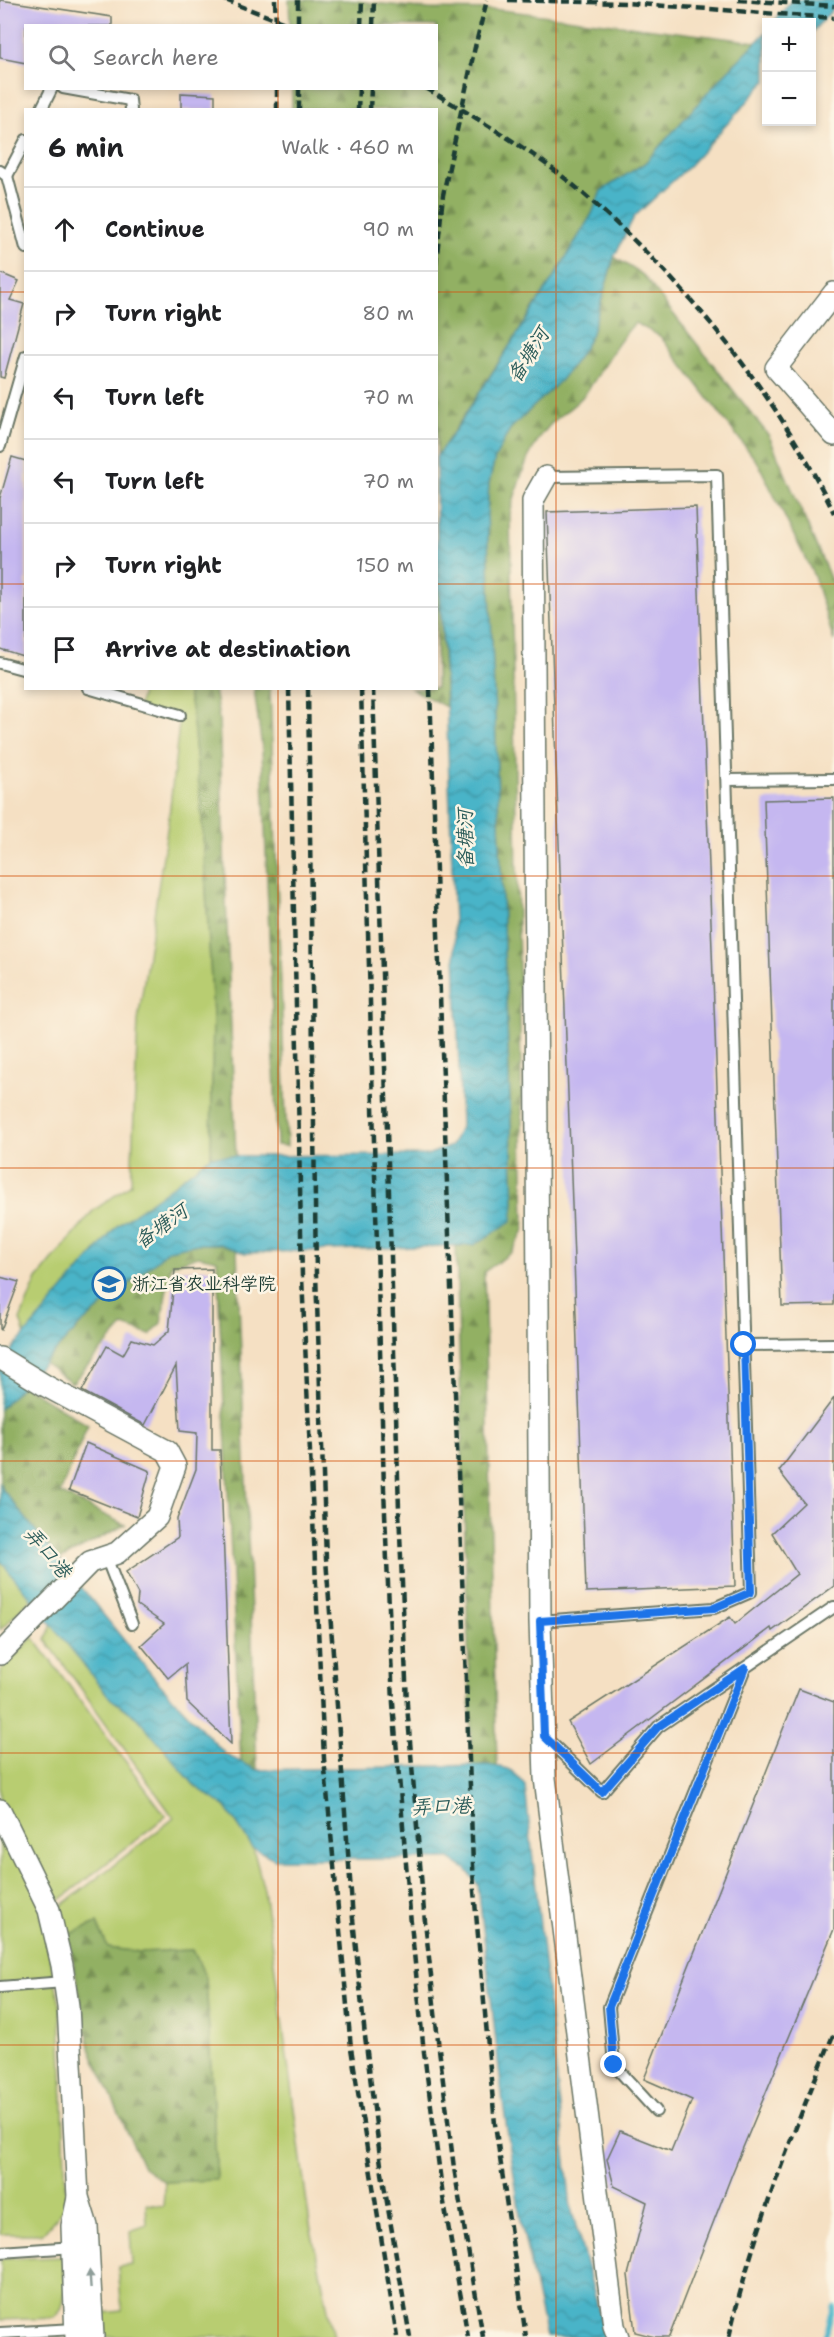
<!DOCTYPE html>
<meta charset="utf-8">
<style>
body{margin:0;font-family:"Shantell Sans","LXGW WenKai TC",sans-serif;background:#f6f6f6;color:#202124}
.controls{position:absolute;right:18px;top:18px;display:grid;overflow:hidden;border-radius:0px;box-shadow:0 3px 9px #0003}
.controls button{width:54px;height:54px;display:grid;place-items:center;padding:0;border:0;border-bottom:2px solid #e0e0e0;background:#fff;color:#202124;font:30px sans-serif}
.stop{position:absolute;width:18px;height:18px;margin:-14px;border:4px solid #1a73e8;border-radius:50%;background:#fff}
.stop.end{background:#1a73e8;border-color:#fff;box-shadow:0 2px 6px #0008}
.list{margin:0;padding:0;list-style:none}
h2{display:flex;justify-content:space-between;align-items:center;height:78px;margin:0;padding:0 24px;font-size:26px}
h2 small{font-size:20px;font-weight:400;color:#757577}
.list li{display:grid;grid-template-columns:39px 1fr auto;gap:18px;align-items:center;box-sizing:border-box;height:84px;padding:0 24px;border-top:2px solid #e0e0e0}
.list b{display:block;font-size:22px;white-space:nowrap}
.list em{font-size:20px;font-style:normal;color:#757577}
.icon{flex:none;width:33px;height:33px;fill:none;stroke:currentColor;stroke-width:2;stroke-linecap:round;stroke-linejoin:round}
.map{position:relative;flex:none;width:834px;height:2337px;overflow:hidden}
.search{position:absolute;background:#fff;box-shadow:0 3px 9px #0003;left:24px;top:24px;width:414px;height:66px;display:flex;align-items:center;gap:15px;box-sizing:border-box;padding:0 21px;border-radius:0px;color:#757577;font-size:22px}
.panel{position:absolute;background:#fff;box-shadow:0 3px 9px #0003;left:24px;top:108px;width:414px;height:582px;border-radius:0px}
.map>svg:first-child{display:block}
.grass{fill:#b8cd71;stroke:#6c8552;stroke-width:1.5}
.forest{fill:url(#forest-firs);stroke:#58764c;stroke-width:1.5}
.water{fill:url(#water-waves);stroke:#34787e;stroke-width:1.5}
.lines{fill:none;stroke-linecap:round;stroke-linejoin:round}
.stream{stroke:#4ab4c8;stroke-width:5}
.building{fill:#c5b7f0}
.lane-casing{stroke:#6a7666;stroke-width:14}
.street-casing{stroke:#6a7666;stroke-width:24}
.lane{stroke:#fff;stroke-width:10}
.street{stroke:#fff;stroke-width:21}
.rail{stroke:#1f3d34;stroke-width:4.5;stroke-dasharray:9 4.5;stroke-linecap:butt}
.oneway{fill:#8f9e9a}
.route{stroke:#1a73e8;stroke-width:8}
.grid{fill:none;stroke:#d45610;stroke-width:1.5;stroke-opacity:0.55}
.labels{text-anchor:middle;dominant-baseline:central;stroke-width:5;stroke-linejoin:round;paint-order:stroke}
.poi-label{font-size:18px;fill:#1f3d34;stroke:#fcf5e5;text-anchor:start}
.water-label{font-size:20px;font-style:italic;fill:#2a5b59;stroke:#fcf5e5}
</style>
<div class="map">
<svg width="834" height="2337" viewBox="0 0 834 2337">
<defs>
<pattern id="forest-firs" width="22" height="20" patternUnits="userSpaceOnUse" patternTransform="scale(1.5)"><rect width="22" height="20" fill="#92b063"/><path d="M5 1l3.5 6h-7zM16 11l3.5 6h-7z" fill="#779052"/></pattern>
<pattern id="water-waves" width="16" height="10" patternUnits="userSpaceOnUse" patternTransform="scale(1.5)"><rect width="16" height="10" fill="#4ab4c8"/><path d="M0 5q4-4 8 0t8 0" fill="none" stroke="#3d94a3"/></pattern>
</defs>
<rect width="100%" height="100%" fill="#fcf5e5"/>
<filter id="ink" filterUnits="userSpaceOnUse"><feTurbulence type="fractalNoise" baseFrequency=".0167" numOctaves="2"/><feDisplacementMap in="SourceGraphic" scale="12" xChannelSelector="R" yChannelSelector="G"/><feConvolveMatrix kernelMatrix="1 2 1 2 8 2 1 2 1" color-interpolation-filters="sRGB"/></filter>
<filter id="wash" filterUnits="userSpaceOnUse"><feTurbulence type="fractalNoise" baseFrequency=".008" numOctaves="4" result="noise"/><feDisplacementMap in="SourceGraphic" scale="24" xChannelSelector="R" yChannelSelector="G"/><feGaussianBlur stdDeviation="1.35" result="paint"/><feColorMatrix in="noise" values="0 0 0 0 0 0 0 0 0 0 0 0 0 0 0 0 0 1.4 0 .05"/><feComposite in="paint" operator="in"/></filter>
<g filter="url(#wash)">
<rect width="100%" height="100%" fill="#f5e0c3"/>
<g class="grass">
<path d="M143,689h44l5,23 10,106 11,197 -2,141 -44,34 -50,36 -92,109 -5,-15 17,-41 56,-68 38,-27 7,-163 31,-205 11,-101 -43,-4z"/>
<path d="M0,1560l32,38 -32,32z"/>
<path d="M52,1624l59,75 27,19 57,68 31,21 27,41 11,42 46,335 24,112h-234l2,-24 20,-2 -4,-44 14,-2 -2,-34 17,-6 -1,-21 17,2 2,-24 52,-3 -11,-201 -13,-28 -53,2 -32,-4 -11,-25 -29,12 -8,-28 114,-89 -128,-178z"/>
<path d="M33,1637l133,179 -125,99 19,89 6,202 -24,28h-42v-563z"/>
<path d="M63,2257c1,20 7,46 -8,61l-55,2v-61z"/>
</g>
<g class="forest">
<path d="M289,0h58l82,9 72,1 256,32 -35,35 -77,86 -44,28 -9,23 -36,60 -119,183 -1,-347 -144,-1v-20l144,-1v-62l-146,-1z"/>
<path d="M614,257l29,18 126,161 65,151v54l-20,-65 -56,-113 -98,-127 -25,-13c-21,21 -33,49 -51,72 -10,12 -25,20 -35,31 -22,24 -31,57 -39,88l14,716 -12,22 -28,20 13,495 -25,-1 -16,-520 18,-1 40,-41 -27,-690 2,-31 6,-25 15,-29 51,-49 16,-21 14,-23z"/>
<path d="M437,552l9,155 -34,-18 24,-1z"/>
<path d="M187,689h27l5,30 17,438 -25,-1 2,-141 -11,-197 -10,-106z"/>
<path d="M254,689h16l17,457 -10,-1 -15,-397z"/>
<path d="M197,1244h23l17,6 20,520 -16,-7 -24,-503 -19,-4 -27,9 -10,58 -11,12 -27,-9 -51,57 -28,-20 36,-38 89,-75z"/>
<path d="M23,1385l65,40 -28,68 65,32 -66,35 -56,-70 -3,-7v-74z"/>
<path d="M97,1923l11,25 32,4 53,-2 13,28 11,202 -52,2 -22,-15 -53,-119 -22,-113z"/>
</g>
<g class="water">
<path d="M792,0h42v8l-22,24v-10h-38z"/>
<path d="M766,32v49l-77,85 -55,51 -20,40 -23,79 -14,23 -16,21 -51,49 -15,29 -6,25 -2,31 27,690 -2,17 -38,24 -229,8 -25,-9h-23l-28,6 -89,75 -80,84v-45l117,-138 50,-36 44,-34 216,-1 24,-9 10,-20 -15,-431 -9,-146 -1,-92 20,-28 100,-155 36,-60 9,-23 44,-28 77,-86z"/>
<path d="M0,1483l3,7 153,190 70,75 31,15 230,-5c20,3 27,3 38,21l46,422 35,129h-60l-24,-110 -19,-124 -25,-218 -12,-16 -16,-10h-175l-22,-11 -27,-41 -31,-21 -57,-68 -27,-19 -111,-139z"/>
</g>
<g class="lines">
<path class="stream" d="M825,2337l9,-30"/>
</g>
<g id="blocks">
<g class="building">
<path d="M0,0l112,17v9h-86v37l-26,-5z"/>
<path d="M181,93l34,2v15h-34z"/>
<path d="M0,273l19,8 -9,19 14,4 -20,74 -4,-1z"/>
<path d="M12,457l14,4v196l-26,-8v-151z"/>
<path d="M696,507l39,1079 -149,6 -39,-1080z"/>
<path d="M834,798v507l-52,1 -18,-506z"/>
<path d="M212,1269v181h8l11,294 -44,-42 -2,-38 -17,14 -27,-33 23,-21 -27,-19 1,-11 -12,-22 52,-35 -1,-18 19,-50 1,-36 -17,-2 -4,-65 -31,59 -63,-34 25,-45 16,9 9,-16 21,6 16,-14 6,-61z"/>
<path d="M0,1277l19,5 -18,48 -1,-1z"/>
<path d="M834,1398v188l-62,45 -1,-3 -180,136 -23,-42 162,-105 5,7 62,-50 -25,-41 32,-30 -25,-32z"/>
<path d="M86,1443l64,28 -13,46 -68,-27z"/>
<path d="M799,1689l35,13v227l-102,245 -63,163h-14l-20,-5 -7,-57 19,-73 -33,-16 -7,-27 13,-28 51,20 21,-51 -48,-21z"/>
</g>
</g>
</g>
<g filter="url(#ink)">
<use href="#blocks" fill-opacity="0" stroke="#6a7666" stroke-width="1.5"/>
<g class="lines">
<defs>
<g id="lane">
<path d="M63,88l67,12 1,10"/>
<path d="M41,110l11,-22"/>
<path d="M0,171l7,5 19,72"/>
<path d="M7,176l19,-36"/>
<path d="M0,446l26,-90"/>
<path d="M0,663l26,7"/>
<path d="M88,688l92,27"/>
<path d="M727,780l107,-1"/>
<path d="M744,1345l90,-1"/>
<path d="M106,1557l26,67"/>
<path d="M540,1621l174,-13 37,-16 -34,-1117 -171,2"/>
<path d="M546,1738l56,54 56,-65 176,-120"/>
<path d="M0,1987l64,-5"/>
<path d="M656,2111l-42,-46 -5,-58 136,-339"/>
<path d="M0,2252l75,-5"/>
<path d="M0,2333l76,-4"/>
</g>
<g id="street">
<path d="M834,293l-58,75 58,67"/>
<path d="M546,477l-13,23 7,1121 5,157 69,548 4,11"/>
<path d="M0,1358l46,28 121,65 8,15 -18,51 -40,36 -27,9 -90,92"/>
<path d="M0,1810l49,100 13,55 6,41 10,191 9,29 6,111"/>
<path d="M76,2337l-4,-111 6,-28"/>
</g>
</defs>
<use href="#lane" class="lane-casing"/>
<use href="#street" class="street-casing"/>
<use href="#lane" class="lane"/>
<use href="#street" class="street"/>
<g class="rail">
<path d="M225,0l68,26"/>
<path d="M275,0l1,26"/>
<path d="M298,0v26"/>
<path d="M508,0l117,3 209,15"/>
<path d="M738,0l96,6"/>
<path d="M361,26l1,-26"/>
<path d="M373,26l1,-26"/>
<path d="M277,88v22"/>
<path d="M299,88v22"/>
<path d="M426,88c55,33 111,65 159,107 101,88 191,197 249,318"/>
<path d="M358,110l1,-22"/>
<path d="M370,110l1,-22"/>
<path d="M436,265l7,-70 32,-148 12,-47"/>
<path d="M289,688l13,589 22,482 27,289 46,289"/>
<path d="M308,688l8,586 10,285 27,360 12,117 17,137 28,164"/>
<path d="M361,688l23,801 9,214 17,210 14,140 19,144 25,140"/>
<path d="M373,688l26,821 8,196 17,207 15,137 15,119 29,169"/>
<path d="M430,688l11,337 33,866 21,233 31,213"/>
<path d="M729,2337c24,-105 64,-205 105,-304"/>
</g>
</g>
<defs><path id="oneway-solid" d="M-6-.8H1V-3.2L6.5 0L1 3.2V.8H-6Z" transform="scale(1.5)"/></defs>
<use class="oneway" href="#oneway-solid" transform="translate(90 2279) rotate(-94)"/>
</g>
<g class="lines" filter="url(#ink)">
<path class="route" d="M614,2065l-5,-58 136,-339 -87,59 -56,65 -58,-56 -4,-115 174,-13 37,-16 -7,-247"/>
</g>
<path class="grid" d="M278,0v26M556,0v2337M278,88v22M0,292h26M436,292h398M0,584h26M436,584h398M278,688v1649M0,876h834M0,1168h834M0,1461h834M0,1753h834M0,2045h834"/>
<defs>
<symbol id="university-ring" viewBox="-11 -11 22 22"><circle r="9.5" fill="#fcf5e5" stroke="#1f6fb2" stroke-width="1.5"/><path d="M0-5L7-2L0 1L-7-2ZM-4 1L0 2.5L4 1V4Q0 6-4 4Z" fill="#1f6fb2"/></symbol>
</defs>
<g fill-rule="evenodd">
<use href="#university-ring" x="90" y="1265" width="38" height="38"/>
</g>
<g class="labels">
<g class="poi-label">
<text x="132" y="1284">浙江省农业科学院</text>
</g>
<g class="water-label">
<text transform="translate(528 355) rotate(-58)">备塘河</text>
<text transform="translate(465 839) rotate(-91)">备塘河</text>
<text transform="translate(161 1226) rotate(-36)">备塘河</text>
<text transform="translate(48 1552) rotate(50)">弄口港</text>
<text transform="translate(441 1806) rotate(-2)">弄口港</text>
</g>
</g>
</svg>
<div class="controls">
<button>+</button>
<button>−</button>
</div>
<div class="stop" style="left:744px;top:1345px"></div>
<div class="stop end" style="left:614px;top:2065px"></div>
<div class="search"><svg class="icon" aria-label="search" viewBox="0 0 24 24"><circle cx="10" cy="10" r="6"/><path d="M15 15l6 6"/></svg>Search here</div>
<section class="panel">
<h2>6 min<small>Walk · 460 m</small></h2>
<ul class="list">
<li><svg class="icon" aria-label="ahead" viewBox="0 0 24 24"><path d="M12 20V5M6 11l6-6 6 6"/></svg><div><b>Continue</b></div><em>90 m</em></li>
<li><svg class="icon" aria-label="right" viewBox="0 0 24 24"><path d="M7 20v-9h11M14 6l5 5-5 5"/></svg><div><b>Turn right</b></div><em>80 m</em></li>
<li><svg class="icon" aria-label="left" viewBox="0 0 24 24"><path d="M17 20v-9H6M10 6l-5 5 5 5"/></svg><div><b>Turn left</b></div><em>70 m</em></li>
<li><svg class="icon" aria-label="left" viewBox="0 0 24 24"><path d="M17 20v-9H6M10 6l-5 5 5 5"/></svg><div><b>Turn left</b></div><em>70 m</em></li>
<li><svg class="icon" aria-label="right" viewBox="0 0 24 24"><path d="M7 20v-9h11M14 6l5 5-5 5"/></svg><div><b>Turn right</b></div><em>150 m</em></li>
<li><svg class="icon" aria-label="arrive" viewBox="0 0 24 24"><path d="M6 21V4h12l-3 4 3 4H6"/></svg><div><b>Arrive at destination</b></div></li>
</ul>
</section>
</div>
